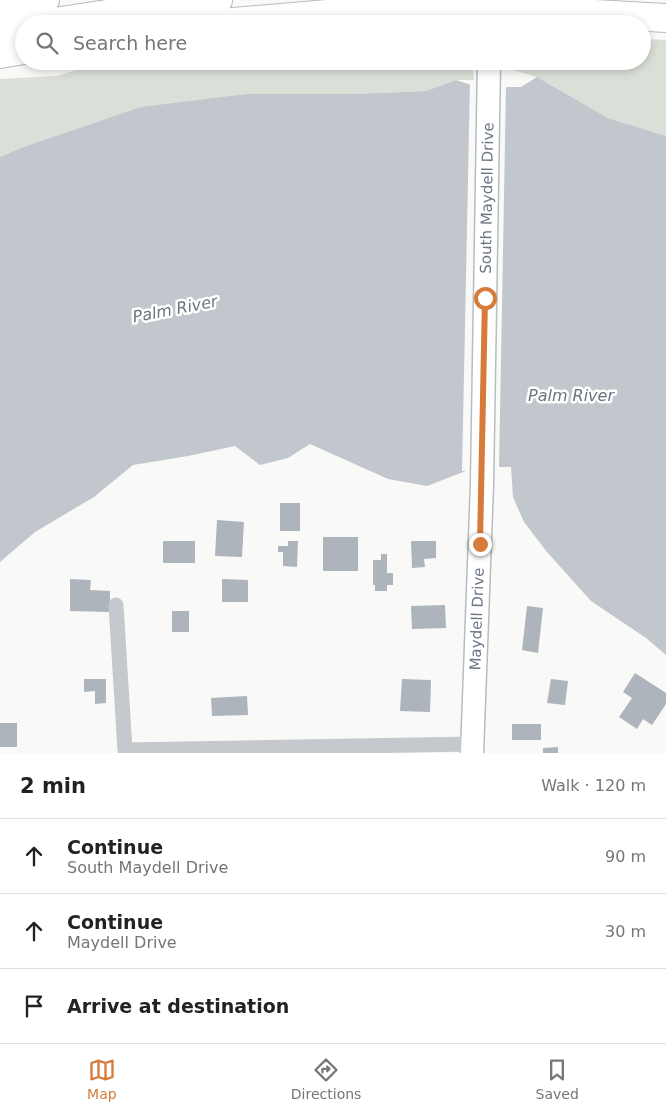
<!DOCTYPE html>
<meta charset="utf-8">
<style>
body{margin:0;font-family:"DejaVu Sans",sans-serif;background:#f2f2f2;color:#222}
.stop{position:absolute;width:15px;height:15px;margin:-11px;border:4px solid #d67b3a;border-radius:50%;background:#fff}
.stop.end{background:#d67b3a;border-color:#fff;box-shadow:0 1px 5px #0008}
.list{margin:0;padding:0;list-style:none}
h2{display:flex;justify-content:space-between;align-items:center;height:65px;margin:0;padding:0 20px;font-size:21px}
h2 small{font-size:16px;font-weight:400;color:#767676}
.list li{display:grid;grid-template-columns:32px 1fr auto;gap:15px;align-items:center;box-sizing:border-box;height:75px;padding:0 20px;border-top:1px solid #e0e0e0}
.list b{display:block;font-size:19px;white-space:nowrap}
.list p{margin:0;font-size:16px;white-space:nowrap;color:#767676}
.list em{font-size:16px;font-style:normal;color:#767676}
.icon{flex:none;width:28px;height:28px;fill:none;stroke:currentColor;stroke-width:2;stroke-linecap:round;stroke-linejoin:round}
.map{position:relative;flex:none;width:666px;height:753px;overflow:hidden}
.search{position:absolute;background:#fff;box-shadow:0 2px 8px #0003;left:15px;right:15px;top:15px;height:55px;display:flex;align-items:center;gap:12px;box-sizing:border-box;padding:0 18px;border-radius:28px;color:#767676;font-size:19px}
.sheet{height:290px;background:#fff}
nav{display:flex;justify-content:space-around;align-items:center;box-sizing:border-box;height:70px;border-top:1px solid #e0e0e0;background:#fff;font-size:14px;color:#767676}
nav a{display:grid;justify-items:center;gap:2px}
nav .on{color:#d67b3a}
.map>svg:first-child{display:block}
.green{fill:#dae0d8}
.water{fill:#c2c7ce}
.pier{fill:#f9f9f7}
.building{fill:#aeb4bb}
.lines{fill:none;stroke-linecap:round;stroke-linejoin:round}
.secondary-casing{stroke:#b8bbc0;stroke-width:25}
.highway-casing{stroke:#b8babe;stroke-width:30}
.street{stroke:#c5c8cc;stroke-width:15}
.secondary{stroke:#fff;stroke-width:22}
.highway{stroke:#fff;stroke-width:28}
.highway-bridge-casing{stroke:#b8babe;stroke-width:30;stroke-linecap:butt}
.highway-bridge{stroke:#fff;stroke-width:28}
.route{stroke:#d67b3a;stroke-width:6}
.labels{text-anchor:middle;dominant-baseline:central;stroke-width:5;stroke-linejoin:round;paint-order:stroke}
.street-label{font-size:15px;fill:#6a7586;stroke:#fff}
.water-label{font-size:16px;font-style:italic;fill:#677480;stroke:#fff}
</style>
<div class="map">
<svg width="666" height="753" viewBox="0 0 666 753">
<rect width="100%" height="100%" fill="#f9f9f7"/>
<g class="green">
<path d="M642,39l24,1v96l-58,-18 -71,-41 -24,-7 -5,-9h134z"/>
<path d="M104,61h367l3,19h-18l-30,11 -73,3h-106l-226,54 -21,9v-78l57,-3z"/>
</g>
<path class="water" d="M537,77l71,41 58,18v519l-20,-17 -55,-37 -44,-49 -23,-30 -11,-25 -2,-30h-33l-1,4h-11l-39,15 -39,-7 -78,-35 -22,14 -28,7 -25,-19 -47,10 -55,9 -39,32 -59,35 -35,30v-405l21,-9 120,-41 106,-13h106l73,-3 30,-11 28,9v-2h37z"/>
<path class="pier" d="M470,82l12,4 24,-1 -7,385h-19v1h-18z"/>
<g class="building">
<rect x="280" y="503" width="20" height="28"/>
<path d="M217,520l27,2 -2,35 -27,-1z"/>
<rect x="323" y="537" width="35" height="34"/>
<rect x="163" y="541" width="32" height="22"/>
<path d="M288,541h10l-1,26 -14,-1v-14h-5v-6h10z"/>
<path d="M411,541h25v17l-12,1 1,8 -13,1z"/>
<path d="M381,554h6v19h6v12h-6v6h-12v-6h-2v-25h8z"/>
<path d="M70,579l21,1 -1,10 20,1v21l-40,-1z"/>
<path d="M222,579l26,1v22h-26z"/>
<path d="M445,605l1,23 -34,1 -1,-23z"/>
<path d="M527,606l16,2 -5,45 -16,-3z"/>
<rect x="172" y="611" width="17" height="21"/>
<path d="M635,673l31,20v11l-14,21 -9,-6 -6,10 -18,-12 13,-19 -9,-6z"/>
<path d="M84,679h22v24l-11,1v-13l-11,1z"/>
<path d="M402,679l29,1 -1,32 -30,-1z"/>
<path d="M551,679l17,2 -3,24 -18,-2z"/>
<path d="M247,696l1,19 -36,1 -1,-18z"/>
<rect x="0" y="723" width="17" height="24"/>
<rect x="512" y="724" width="29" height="16"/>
<path d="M558,747v6h-15v-5z"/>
</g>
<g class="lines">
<defs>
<path id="secondary" d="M472,753l10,-269 7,-423"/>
<g id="highway">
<path d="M0,7l45,-7"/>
<path d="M541,11l125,7"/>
<path d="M41,24l133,-20 44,-4"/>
<path d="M209,24l142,-12 90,-2"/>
<path d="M0,30l24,-4"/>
<path d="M0,54l24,-4"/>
</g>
</defs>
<use href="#secondary" class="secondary-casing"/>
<use href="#highway" class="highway-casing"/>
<path class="street" d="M116,605l9,145 347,-6"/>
<use href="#secondary" class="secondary"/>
<use href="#highway" class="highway"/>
<defs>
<path id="highway-bridge" d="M441,10l100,1"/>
</defs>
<use href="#highway-bridge" class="highway-bridge-casing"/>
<use href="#highway-bridge" class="highway-bridge"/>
</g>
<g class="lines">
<path class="route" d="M480,544l5,-246"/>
</g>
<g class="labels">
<g class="street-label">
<text transform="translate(487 198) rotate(-89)">South Maydell Drive</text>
<text transform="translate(477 619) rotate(-88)">Maydell Drive</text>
</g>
<g class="water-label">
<text transform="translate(175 309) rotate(-11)">Palm River</text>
<text x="571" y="395">Palm River</text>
</g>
</g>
</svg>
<div class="stop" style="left:485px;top:298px"></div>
<div class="stop end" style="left:480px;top:544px"></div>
<div class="search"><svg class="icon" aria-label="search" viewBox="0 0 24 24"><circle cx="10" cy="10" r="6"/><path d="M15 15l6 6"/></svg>Search here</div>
</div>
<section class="sheet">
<h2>2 min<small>Walk · 120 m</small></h2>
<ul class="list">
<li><svg class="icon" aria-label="ahead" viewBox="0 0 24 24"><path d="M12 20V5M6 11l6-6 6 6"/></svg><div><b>Continue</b><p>South Maydell Drive</p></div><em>90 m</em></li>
<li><svg class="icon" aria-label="ahead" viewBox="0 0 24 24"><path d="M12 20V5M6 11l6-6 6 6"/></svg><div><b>Continue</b><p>Maydell Drive</p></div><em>30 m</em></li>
<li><svg class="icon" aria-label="arrive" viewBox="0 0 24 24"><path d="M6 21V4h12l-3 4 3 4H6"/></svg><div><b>Arrive at destination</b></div></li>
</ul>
</section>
<nav>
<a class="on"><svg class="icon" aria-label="map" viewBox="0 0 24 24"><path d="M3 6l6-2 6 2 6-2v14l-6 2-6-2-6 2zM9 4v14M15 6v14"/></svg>Map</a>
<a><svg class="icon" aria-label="directions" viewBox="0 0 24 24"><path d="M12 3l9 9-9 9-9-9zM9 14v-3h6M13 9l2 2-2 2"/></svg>Directions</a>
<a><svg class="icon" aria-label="saved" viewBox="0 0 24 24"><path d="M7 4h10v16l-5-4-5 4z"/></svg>Saved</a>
</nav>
